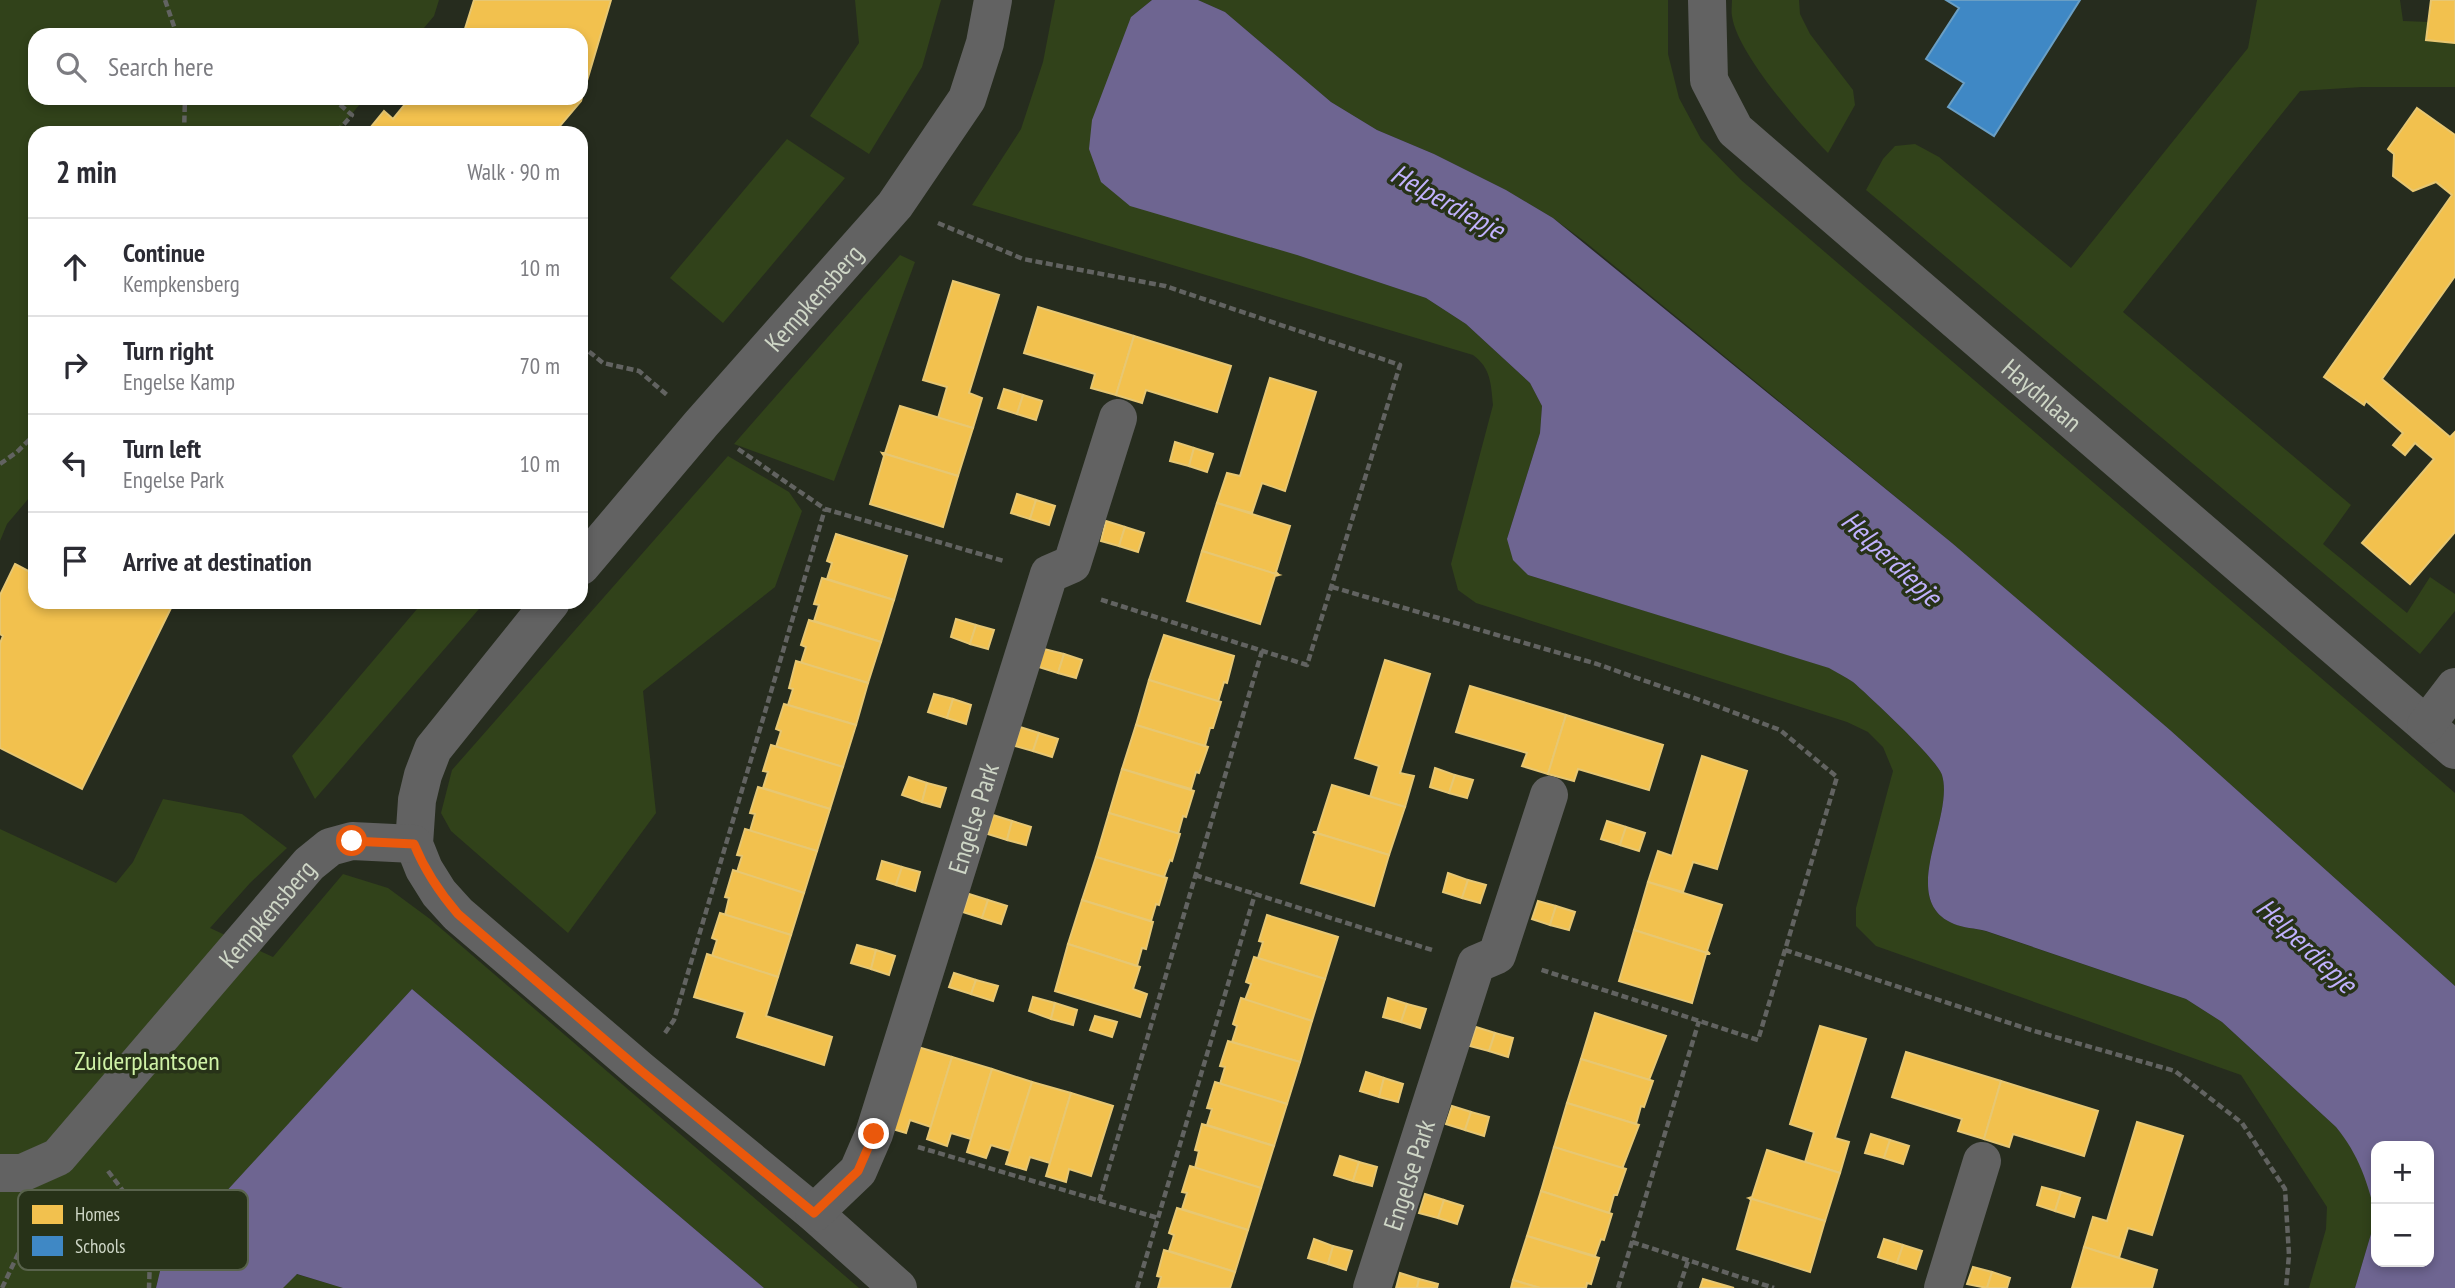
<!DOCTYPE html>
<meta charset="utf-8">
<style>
body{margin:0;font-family:"PT Sans Narrow",sans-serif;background:#f2f2f3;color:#2b2b33}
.controls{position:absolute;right:21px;bottom:21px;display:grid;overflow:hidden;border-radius:14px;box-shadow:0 4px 10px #0003}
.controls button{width:63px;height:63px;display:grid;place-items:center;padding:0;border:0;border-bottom:2px solid #e1e1e2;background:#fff;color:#2b2b33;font:35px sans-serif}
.stop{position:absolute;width:21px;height:21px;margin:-16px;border:5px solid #ea580c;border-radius:50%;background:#fff}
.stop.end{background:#ea580c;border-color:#fff;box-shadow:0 2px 7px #0008}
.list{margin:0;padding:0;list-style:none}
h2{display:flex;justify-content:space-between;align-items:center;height:91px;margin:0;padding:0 28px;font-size:30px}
h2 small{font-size:23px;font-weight:400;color:#7c7c81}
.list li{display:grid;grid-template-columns:46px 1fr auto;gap:21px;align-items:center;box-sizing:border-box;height:98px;padding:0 28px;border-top:2px solid #e1e1e2}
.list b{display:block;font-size:26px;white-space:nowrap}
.list p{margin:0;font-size:23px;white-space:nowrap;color:#7c7c81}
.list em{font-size:23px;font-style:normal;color:#7c7c81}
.icon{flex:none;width:38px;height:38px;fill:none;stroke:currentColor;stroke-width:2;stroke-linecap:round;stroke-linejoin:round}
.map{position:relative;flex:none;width:2455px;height:1288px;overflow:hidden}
.search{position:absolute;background:#fff;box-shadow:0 4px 10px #0003;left:28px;top:28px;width:560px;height:77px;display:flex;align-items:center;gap:18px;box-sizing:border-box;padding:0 24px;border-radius:21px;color:#7c7c81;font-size:26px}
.panel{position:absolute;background:#fff;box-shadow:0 4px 10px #0003;left:28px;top:126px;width:560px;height:483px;border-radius:21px}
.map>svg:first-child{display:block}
.green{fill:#31421a}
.water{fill:#6e6591}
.homes{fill:#f2c14e;stroke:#e7c772;stroke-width:2}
.schools{fill:#3f88c5;stroke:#6a9fc5;stroke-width:2}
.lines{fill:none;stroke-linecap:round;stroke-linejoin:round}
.path{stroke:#626361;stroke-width:4.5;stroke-dasharray:7 3.5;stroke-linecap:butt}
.minor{stroke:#626262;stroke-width:38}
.route{stroke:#ea580c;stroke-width:9}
.labels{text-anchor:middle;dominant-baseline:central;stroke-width:7;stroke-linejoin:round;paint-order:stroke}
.street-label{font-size:26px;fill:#ced6c6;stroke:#273218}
.park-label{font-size:26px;fill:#cff2a6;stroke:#273218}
.water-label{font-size:28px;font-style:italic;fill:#c1b2fd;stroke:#273218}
.key{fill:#273218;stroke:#59634c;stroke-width:2}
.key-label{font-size:19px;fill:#ced6c6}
</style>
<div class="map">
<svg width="2455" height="1288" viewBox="0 0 2455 1288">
<rect width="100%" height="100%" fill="#262c1e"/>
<g class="green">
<path d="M0,0h439l-5,16 -16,19h-383v63h330l-29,35h-301v358l-28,33 -7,17z"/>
<path d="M855,0h86l-19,67 -53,87 -59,-38 49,-73z"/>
<path d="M1055,0h97l-21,17 166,238 129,43 40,26 64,59 12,23 -2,27 -33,106 21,36 302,93c7,5 16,9 23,14 16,14 84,77 89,93 13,43 -46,125 12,149 9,4 21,4 31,7l201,68 36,23 114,105 14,17 17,33 9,40 -21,71h-46l17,-59 1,-22 -86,-132 -365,-129 -20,-20v-18l37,-137 -10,-24 -15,-15 -21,-10 -371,-119 -18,-13 -7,-26 42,-159c-2,-21 -2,-37 -20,-50l-501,-150 49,-76 22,-67z"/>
<path d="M1198,0h470v54l11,44 22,41 40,41 714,613v193l-285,-256 -218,-187 -368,-302 -31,-23 -47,-28 -72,-36 -57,-24 -46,-28 -106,-90z"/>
<path d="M1732,0h67l1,14 10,20 43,56 2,15 -27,48c-27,-27 -91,-100 -96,-137 -1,-5 0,-11 0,-16z"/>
<path d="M2257,0h143l3,21 52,2v64h-93l-62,4 -177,221 228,193 -28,39 84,69 23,-36 25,17v17l-35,43 -554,-464 17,-31 12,-13 20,-2 24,13 132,111 177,-220z"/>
<path d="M787,139l58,39 -122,145 -53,-45z"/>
<path d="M900,255l15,7 -81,219 -100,-37z"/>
<path d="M728,456l61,36 13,19 -27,76 -132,104 13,122 -88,120 -117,-102 -10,-18 11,-43z"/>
<path d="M423,602h62l-170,197 -23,-43z"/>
<path d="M163,799l79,15 45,34 -37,35 -40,45 63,29 70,-83 45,14 42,31 429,369h-95l-352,-299 -252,282 -4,17h-156v-459l116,54 17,-21z"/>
<path d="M296,1274l47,14h-60z"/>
</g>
<g class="water">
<path d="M1152,0h46l27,12 106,90 46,28 57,24 72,36 47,28 399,325 218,187 285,256v302h-100l21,-71v45h53v-116h-53v71c-8,-34 -17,-62 -40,-90l-114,-105 -36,-23 -200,-68c-11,-3 -23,-3 -32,-7 -58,-24 1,-106 -12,-149 -5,-16 -73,-79 -89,-93 -7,-5 -16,-9 -24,-14l-301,-93 -15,-15 -6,-21 33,-106 2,-27 -12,-23 -64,-59 -40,-26 -129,-43 -167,-49 -29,-24 -12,-33 3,-29 39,-103z"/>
<path d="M412,989l352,299h-421l-46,-14 -14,14h-127l4,-17 18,-27z"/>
</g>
<g class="homes">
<path d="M474,0h137l-30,101 -27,32h-188l18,-22 9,8 17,-21h171v-63h-118z"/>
<path d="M2431,0h24v43l-29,-3z"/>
<path d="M2417,108l38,27v141l-73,103 68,58 5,-5v100l-45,52 -48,-41 72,-84 -19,-16 -10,12 -12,-10 10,-12 -37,-32 -2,4 -40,-28 128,-182 -16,-13 -23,9 -20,-15 1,-22 -6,-5z"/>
<path d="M953,281l46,14 -30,98 13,5 -9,30 -35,-10 9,-31 -24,-7z"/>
<path d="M1038,307l96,29 -18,59 -25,-7 4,-14 -71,-21z"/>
<path d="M1134,336l97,30 -14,46 -71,-22 -4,13 -26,-8z"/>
<path d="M1270,378l46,14 -31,99 -23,-8 -10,30 -35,-10 10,-30 13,3z"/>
<path d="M1004,389l19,6 -6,19 -19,-6z"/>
<path d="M1023,395l19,6 -6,19 -19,-6z"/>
<path d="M900,406l73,22 -15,48 -76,-23h3z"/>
<path d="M1175,442l19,6 -5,18 -19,-5z"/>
<path d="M1194,448l19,6 -6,18 -18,-6z"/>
<path d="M882,453l76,23 -15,51 -73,-23 14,-48z"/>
<path d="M1017,494l19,6 -6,19 -19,-6z"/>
<path d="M1036,500l19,6 -6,19 -19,-6z"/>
<path d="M1217,503l73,23 -14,46 3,3 -77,-24z"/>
<path d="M1106,521l19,6 -6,19 -18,-5z"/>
<path d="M1125,527l19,6 -6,19 -19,-6z"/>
<path d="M836,534l71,22 -13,44 -67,-21 5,-16 -5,-2z"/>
<path d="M1202,551l77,24 -4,1 -15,48 -73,-23z"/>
<path d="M15,564l19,10 1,-3v31h139l-92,187 -82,-41v-105l3,-7 -3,-2v-39z"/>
<path d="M822,578l72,22 -13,42 -67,-21 5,-16 -5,-1z"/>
<path d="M956,619l20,6 -6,19 -19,-7z"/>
<path d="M809,620l72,22 -13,41 -67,-20 5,-16 -5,-2z"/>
<path d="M976,625l18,5 -6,19 -18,-5z"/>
<path d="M1164,635l70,21 -7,27 -3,-1 -6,20 -69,-22z"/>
<path d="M1044,649l20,5 -6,19 -19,-6z"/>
<path d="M1064,654l18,6 -6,18 -18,-5z"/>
<path d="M1385,660l45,14 -30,99 14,3 -9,31 -35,-10 9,-31 -24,-8z"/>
<path d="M796,661l72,22 -12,42 -68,-20 5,-16 -4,-1z"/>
<path d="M1149,680l72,22 -8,26h-3l-5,18 -69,-21z"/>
<path d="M1470,686l96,29 -18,59 -26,-8 5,-13 -71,-21z"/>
<path d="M934,694l19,5 -6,19 -19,-6z"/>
<path d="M953,699l18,6 -5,19 -19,-6z"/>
<path d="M784,704l72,21 -13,42 -67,-20 5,-16 -5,-2z"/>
<path d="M1566,715l97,30 -14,45 -71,-21 -4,12 -26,-7z"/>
<path d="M1136,725l72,22 -9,26 -3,-1 -5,17 -69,-20z"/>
<path d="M1020,727l19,6 -6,18 -18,-5z"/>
<path d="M1039,733l19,6 -6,18 -19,-6z"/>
<path d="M771,745l72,22 -13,42 -67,-21 5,-16 -5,-1z"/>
<path d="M1702,756l45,15 -30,98 -24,-7 -10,30 -35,-10 10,-31 14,5z"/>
<path d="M1435,768l20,7 -6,18 -19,-6z"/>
<path d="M1122,769l72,22 -8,26 -3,-1 -5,18 -69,-21z"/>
<path d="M1455,775l18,5 -6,18 -18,-5z"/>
<path d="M909,777l18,6 -5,19 -20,-7z"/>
<path d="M927,783l19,5 -6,19 -18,-5z"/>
<path d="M1332,785l73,22 -16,48 -76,-23h4z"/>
<path d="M758,787l72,22 -13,42 -67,-20 5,-17 -5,-1z"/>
<path d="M1109,813l71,21 -8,27 -2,-1 -6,17 -68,-20z"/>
<path d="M993,815l19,6 -5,19 -19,-6z"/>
<path d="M1012,821l19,6 -5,18 -19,-5z"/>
<path d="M1607,821l19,6 -6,18 -19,-6z"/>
<path d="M1626,827l19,6 -6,18 -19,-6z"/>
<path d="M745,829l72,22 -13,42 -67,-21 5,-16 -5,-1z"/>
<path d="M1313,832l76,23 -15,51 -73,-23 15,-49z"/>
<path d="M1096,857l71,21 -8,27 -3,-1 -5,17 -69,-21z"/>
<path d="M882,861l20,6 -6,18 -19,-6z"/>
<path d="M902,867l18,5 -5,19 -19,-6z"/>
<path d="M733,870l71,23 -13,42 -66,-20 4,-17 -4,-1z"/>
<path d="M1448,873l20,7 -6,18 -19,-6z"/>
<path d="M1468,880l18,5 -6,18 -18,-5z"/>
<path d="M1648,882l74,23 -15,46 3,3 -76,-24z"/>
<path d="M969,894l19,6 -6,18 -19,-6z"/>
<path d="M988,900l19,6 -6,18 -19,-6z"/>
<path d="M1082,900l71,22 -7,27 -4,-1 -5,18 -69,-22z"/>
<path d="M1538,901l18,5 -6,19 -18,-6z"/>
<path d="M1556,906l19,6 -6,18 -19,-5z"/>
<path d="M720,913l71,22 -13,42 -66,-21 5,-16 -5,-2z"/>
<path d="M1267,915l71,22 -13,42 -67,-21 5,-16 -4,-1z"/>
<path d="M1634,930l76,24h-4l-14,49 -73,-22z"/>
<path d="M1068,944l72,23 -7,22 14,5 -7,23 -85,-26z"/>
<path d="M857,945l19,5 -5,19 -20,-6z"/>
<path d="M876,950l19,6 -6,19 -18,-6z"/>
<path d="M707,954l71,23 -12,39 66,21 -8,28 -87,-28 8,-25 -51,-15z"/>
<path d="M1254,957l71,22 -13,42 -67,-21 6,-16 -5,-2z"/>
<path d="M954,973l22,7 -5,14 -22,-7z"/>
<path d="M976,980l22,6 -5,15 -22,-7z"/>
<path d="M1033,997l22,6 -4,16 -22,-8z"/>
<path d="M1241,998l71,23 -12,41 -68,-20 5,-16 -4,-2z"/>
<path d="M1388,998l19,6 -6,18 -18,-5z"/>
<path d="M1055,1003l22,7 -4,15 -22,-6z"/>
<path d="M1407,1004l19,5 -6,19 -19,-6z"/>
<path d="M1595,1013l71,23 -17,44 -68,-21z"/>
<path d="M1095,1016l22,6 -5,15 -22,-7z"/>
<path d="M1820,1026l46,13 -31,99 14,4 -9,31 -35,-11 9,-30 -24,-8z"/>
<path d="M1476,1027l19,6 -6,18 -19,-5z"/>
<path d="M1495,1033l18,5 -5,19 -19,-6z"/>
<path d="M1228,1041l72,21 -13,42 -67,-20 5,-17 -5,-1z"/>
<path d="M911,1045l41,12 -21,70 -21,-7 -4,13 -20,-6z"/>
<path d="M1906,1052l95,29 -17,58 -26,-8 4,-12 -70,-22z"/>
<path d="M952,1057l40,12 -21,70 -20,-6 -4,13 -20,-7z"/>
<path d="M1581,1059l72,22 -9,26 -3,-1 -5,18 -69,-21z"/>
<path d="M992,1069l40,13 -22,69 -19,-6 -5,13 -19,-6z"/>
<path d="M1366,1072l18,6 -5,19 -19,-6z"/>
<path d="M1384,1078l19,6 -5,18 -19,-5z"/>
<path d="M2001,1081l97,30 -14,45 -71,-22 -4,13 -25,-8z"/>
<path d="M1032,1082l39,11 -21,70 -20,-6 -4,13 -20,-6z"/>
<path d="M1215,1082l72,22 -13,42 -67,-21 5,-16 -5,-1z"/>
<path d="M1071,1093l42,13 -22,70 -22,-7 -3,13 -20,-6z"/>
<path d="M1567,1103l72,22 -17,44 -68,-22z"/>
<path d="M1452,1106l19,6 -6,18 -19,-6z"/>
<path d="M1471,1112l18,5 -5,19 -19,-6z"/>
<path d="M2137,1122l46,14 -31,99 -24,-7 -9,30 -35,-11 9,-30 14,4z"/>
<path d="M1202,1124l72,22 -13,42 -66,-20 4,-17 -4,-1z"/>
<path d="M1871,1134l19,6 -6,18 -19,-5z"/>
<path d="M1890,1140l19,6 -6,18 -19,-6z"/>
<path d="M1554,1147l72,22 -9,26h-3l-5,18 -68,-22z"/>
<path d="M1767,1150l73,23 -15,48 -76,-23 3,-1z"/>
<path d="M1340,1156l19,6 -6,19 -19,-6z"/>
<path d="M1359,1162l18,5 -5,19 -19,-5z"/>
<path d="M1190,1166l71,22 -13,42 -66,-21 5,-16 -5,-1z"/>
<path d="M2042,1187l19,5 -6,19 -18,-6z"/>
<path d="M1541,1191l71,23 -8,26 -3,-1 -6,17 -68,-20z"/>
<path d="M2061,1192l19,6 -6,19 -19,-6z"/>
<path d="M1425,1194l19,6 -6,18 -19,-5z"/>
<path d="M1749,1198l76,23 -15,51 -73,-23 14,-49z"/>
<path d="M1444,1200l19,6 -6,18 -19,-6z"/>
<path d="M1177,1208l71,22 -13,42 -66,-21 5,-16 -5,-2z"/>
<path d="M1527,1236l72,22 -8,26 -4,-1 -1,5h-46l-27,-8z"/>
<path d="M1314,1239l19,7 -5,18 -20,-6z"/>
<path d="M1884,1239l19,6 -6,18 -19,-6z"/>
<path d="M1903,1245l19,6 -6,18 -19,-6z"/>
<path d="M1333,1246l19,5 -6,19 -18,-6z"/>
<path d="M2084,1247l73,23 -5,18h-80z"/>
<path d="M1164,1250l71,22 -5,16h-72l3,-11 -4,-1z"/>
<path d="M1973,1267l19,5 -5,16 -20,-4z"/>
<path d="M1992,1272l18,6 -3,10h-20z"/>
<path d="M1400,1273l19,6 -2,9h-21z"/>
<path d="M1419,1279l19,5 -1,4h-20z"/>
<path d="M1703,1279l31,9h-34z"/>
<path d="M1513,1280l27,8h-29z"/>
</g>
<path class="schools" d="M1946,0h134l-86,136 -46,-29 16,-24 -38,-24 33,-51z"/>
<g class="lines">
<g class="path">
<path d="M165,0l12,35"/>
<path d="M332,98l20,17 -16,18"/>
<path d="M184,133l1,-35"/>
<path d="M938,223l85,36 142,27 235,79 -93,300 -208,-66"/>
<path d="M581,345l22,18 36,8 28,24"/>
<path d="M738,449l87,60 179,52"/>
<path d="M0,464l17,-12 18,-18"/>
<path d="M1332,587l265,77 117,41 66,25 57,47 -79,263 -219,-71"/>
<path d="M1195,875l237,75"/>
<path d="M1785,950l246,80 144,41 67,52 43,66 4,66 -3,33"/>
<path d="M665,1033l9,-13 151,-511"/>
<path d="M918,1147l240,71"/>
<path d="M108,1171l43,57 -2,60"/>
<path d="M1099,1201l163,-550"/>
<path d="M1632,1242l142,46"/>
<path d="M2,1288l17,-36 36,-32 8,-14"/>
<path d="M1137,1288l118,-394"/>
<path d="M1618,1288l81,-267"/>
<path d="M1679,1288l9,-27"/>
</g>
<g class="minor">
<path id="s1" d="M1707,0l2,80 26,50 720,620"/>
<path id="s2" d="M581,566l120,-142 194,-219 72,-106 18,-56 8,-43"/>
<path d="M551,602l-118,147 -10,26 -6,25 -3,44 10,25 15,24 19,21 182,156 174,143 84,75"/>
<path d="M2426,725l29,-38"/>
<path id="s3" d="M0,1173h22l36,-16 251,-293 21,-17 22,-6 62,3"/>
<path id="s4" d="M814,1213l44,-42 16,-37 175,-560 23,-10 46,-146"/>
<path id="s5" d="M1372,1288l104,-324 21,-9 52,-160"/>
<path d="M1943,1288l39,-127"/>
</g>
</g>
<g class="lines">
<path class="route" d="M352,841l62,3c11,27 25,48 44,70l182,156 174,143 44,-42 16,-37"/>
</g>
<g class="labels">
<g class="street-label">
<text stroke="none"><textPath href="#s2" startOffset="355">Kempkensberg</textPath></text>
<text stroke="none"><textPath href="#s1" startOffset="542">Haydnlaan</textPath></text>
<text stroke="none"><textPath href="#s4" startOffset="432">Engelse Park</textPath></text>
<text stroke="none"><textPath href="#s3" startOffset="382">Kempkensberg</textPath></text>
<text stroke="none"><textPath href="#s5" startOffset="119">Engelse Park</textPath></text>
</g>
<g class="park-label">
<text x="147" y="1060">Zuiderplantsoen</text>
</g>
<g class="water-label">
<text transform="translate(1448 201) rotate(29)">Helperdiepje</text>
<text transform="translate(1892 558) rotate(43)">Helperdiepje</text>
<text transform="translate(2307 945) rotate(43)">Helperdiepje</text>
</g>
</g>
<rect x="18" y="1190" width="230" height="80" rx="10" class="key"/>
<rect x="32" y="1205" width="31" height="19" fill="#f2c14e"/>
<rect x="32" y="1236" width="31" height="20" fill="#3f88c5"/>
<g class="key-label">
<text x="75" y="1221">Homes</text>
<text x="75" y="1253">Schools</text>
</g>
</svg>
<div class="controls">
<button>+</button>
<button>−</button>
</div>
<div class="stop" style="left:352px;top:841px"></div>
<div class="stop end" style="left:874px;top:1134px"></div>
<div class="search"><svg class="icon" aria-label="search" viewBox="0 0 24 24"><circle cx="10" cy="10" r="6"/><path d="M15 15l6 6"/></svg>Search here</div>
<section class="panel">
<h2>2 min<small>Walk · 90 m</small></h2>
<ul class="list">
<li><svg class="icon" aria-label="ahead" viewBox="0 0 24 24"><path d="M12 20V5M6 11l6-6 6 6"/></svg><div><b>Continue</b><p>Kempkensberg</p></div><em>10 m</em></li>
<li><svg class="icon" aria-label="right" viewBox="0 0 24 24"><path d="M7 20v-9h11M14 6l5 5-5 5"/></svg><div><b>Turn right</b><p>Engelse Kamp</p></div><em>70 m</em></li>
<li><svg class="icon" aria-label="left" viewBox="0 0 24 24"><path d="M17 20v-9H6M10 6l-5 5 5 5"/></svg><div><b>Turn left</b><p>Engelse Park</p></div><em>10 m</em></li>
<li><svg class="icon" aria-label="arrive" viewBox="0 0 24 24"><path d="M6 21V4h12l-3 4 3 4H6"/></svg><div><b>Arrive at destination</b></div></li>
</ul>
</section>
</div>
